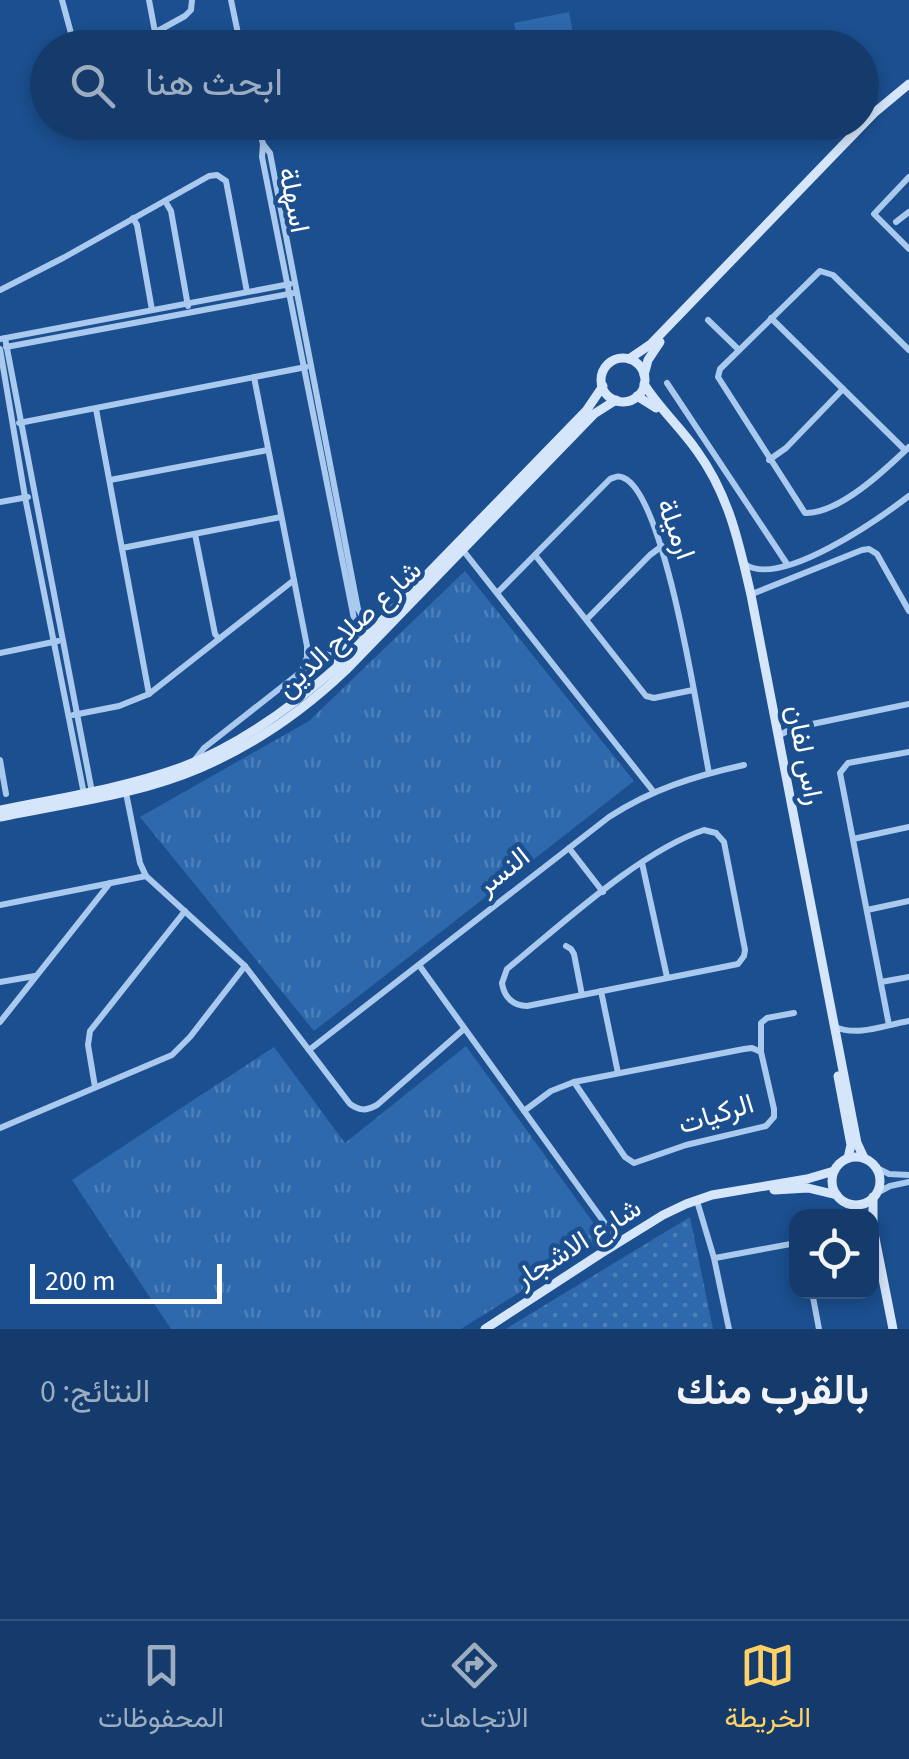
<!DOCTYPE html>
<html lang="ar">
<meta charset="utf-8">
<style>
body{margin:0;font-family:"Source Sans 3",Vazirmatn,sans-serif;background:#1d4271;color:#f1f3f6;direction:rtl}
.controls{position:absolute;right:30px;bottom:30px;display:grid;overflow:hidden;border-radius:20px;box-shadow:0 5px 15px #0003}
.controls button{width:90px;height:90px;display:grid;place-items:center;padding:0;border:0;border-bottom:2px solid #33557e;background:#143b6b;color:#f1f3f6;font:50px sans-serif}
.scale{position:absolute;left:30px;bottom:25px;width:192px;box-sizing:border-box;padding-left:10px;border:5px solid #fff;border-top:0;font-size:28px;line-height:35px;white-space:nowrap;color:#fff;-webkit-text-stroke:8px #1b4f8f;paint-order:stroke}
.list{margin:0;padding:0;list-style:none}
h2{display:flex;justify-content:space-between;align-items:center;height:130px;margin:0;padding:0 40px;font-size:42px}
h2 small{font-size:32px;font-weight:400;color:#9dadc1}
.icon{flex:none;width:55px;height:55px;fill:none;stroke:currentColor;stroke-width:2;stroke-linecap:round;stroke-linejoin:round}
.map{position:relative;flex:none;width:909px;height:1329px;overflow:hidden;direction:ltr}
.search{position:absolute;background:#143b6b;box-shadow:0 5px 15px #0003;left:30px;right:30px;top:30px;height:110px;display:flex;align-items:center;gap:25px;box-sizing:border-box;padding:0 35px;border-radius:55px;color:#9dadc1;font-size:38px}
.sheet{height:290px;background:#143b6b}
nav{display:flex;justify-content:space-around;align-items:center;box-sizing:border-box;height:140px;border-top:2px solid #33557e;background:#143b6b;font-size:28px;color:#9dadc1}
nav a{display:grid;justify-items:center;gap:5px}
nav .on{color:#ffd166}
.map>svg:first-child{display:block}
.grass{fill:url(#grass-dots)}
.park{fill:url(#park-tufts)}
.pitch{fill:#2e69ad}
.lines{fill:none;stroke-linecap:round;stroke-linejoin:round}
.street{stroke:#a9c9ee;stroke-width:6}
.secondary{stroke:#d6e6fa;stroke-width:9}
.labels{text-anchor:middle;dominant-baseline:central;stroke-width:9;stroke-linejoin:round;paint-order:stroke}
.street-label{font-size:28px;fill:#fff;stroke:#1b4f8f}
</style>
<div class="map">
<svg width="909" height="1329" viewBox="0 0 909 1329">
<defs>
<pattern id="grass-dots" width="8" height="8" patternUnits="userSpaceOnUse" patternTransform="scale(2.5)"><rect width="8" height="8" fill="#2e69ad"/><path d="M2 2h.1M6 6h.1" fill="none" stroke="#4d80b9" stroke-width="1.8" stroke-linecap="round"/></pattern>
<pattern id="park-tufts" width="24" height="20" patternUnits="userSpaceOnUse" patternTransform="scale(2.5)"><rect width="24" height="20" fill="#2e69ad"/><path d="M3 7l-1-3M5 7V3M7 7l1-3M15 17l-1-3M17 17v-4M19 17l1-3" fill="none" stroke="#4d80b9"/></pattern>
</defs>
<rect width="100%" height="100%" fill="#1b4f8f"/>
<path class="grass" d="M690,1217l23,112h-206v-1z"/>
<g class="park">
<path d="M465,571l169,210 -320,250 -174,-214 169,-96z"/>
<path d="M466,1046l139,193 -144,90h-290l-99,-149 202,-133 71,96z"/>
</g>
<path class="pitch" d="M569,12l6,33 -13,3 -43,-1 -5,-24z"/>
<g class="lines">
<g class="street">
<path d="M62,0l13,48"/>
<path d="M149,0l6,32"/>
<path d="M231,0l10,48"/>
<path d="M127,48l58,-32 6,-6 1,-10"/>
<path d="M257,122l6,22"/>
<path d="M909,177l-35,37 35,35"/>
<path d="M165,201l6,10 17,95"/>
<path d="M133,218l4,7 15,85"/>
<path d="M896,222l13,-10"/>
<path d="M0,290l63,-32 146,-82 8,-1 9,6 21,111"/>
<path d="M771,318l134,132"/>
<path d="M708,320l31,30"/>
<path d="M5,338l87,454"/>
<path d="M0,339l290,-55"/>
<path d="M6,347l288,-54"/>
<path d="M0,349l25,148 59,297"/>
<path d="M909,350l-76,-75 -13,-4 -100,98 -2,8 87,136c34,1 80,-43 104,-66"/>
<path d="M254,377l53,269v11l-5,14"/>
<path d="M667,383l120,181"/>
<path d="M96,409l53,285"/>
<path d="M19,423l287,-56"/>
<path d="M769,460l17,-12 57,-59"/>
<path d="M110,480l158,-30"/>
<path d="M0,502l28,-5"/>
<path d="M195,534l20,100 4,5"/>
<path d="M122,548l159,-31"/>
<path d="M462,549l191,242"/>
<path d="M535,555l111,141 8,2 39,-8"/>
<path d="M746,565c37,22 133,-46 163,-69"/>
<path d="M498,592l112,-113c6,-2 8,-4 14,-1 42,19 75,245 85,295"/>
<path d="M752,594l110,-44 7,-1 8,5 32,57"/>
<path d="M587,619l63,-64 12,-9"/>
<path d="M357,634l-95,-477 1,-13 7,9 88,456 6,10 9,4"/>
<path d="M0,653l58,-12"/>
<path d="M73,715l46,-9 30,-12 145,-114"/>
<path d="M778,736l15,-8 116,-24"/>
<path d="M0,760l6,34"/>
<path d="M193,762l11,-14 98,-77 71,-47"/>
<path d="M125,788l15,75 6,13 99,90 105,138c10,7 16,7 27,1l87,-76"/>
<path d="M704,830l12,3 8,9 21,108 -1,6 -6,8 -211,42c-14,0 -23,-9 -25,-23l5,-14c53,-43 133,-118 197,-139z"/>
<path d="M853,839l56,-12"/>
<path d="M569,848l34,44"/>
<path d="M642,863l25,114"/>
<path d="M0,905l146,-29"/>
<path d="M867,910l42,-9"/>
<path d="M566,946l5,3 3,5 8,41"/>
<path d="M419,965l200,278"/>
<path d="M0,982l35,-6"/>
<path d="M881,982l28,-5"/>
<path d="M601,991l17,82"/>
<path d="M0,1022l110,-139"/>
<path d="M889,1025l-49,-252 8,-10 61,-11"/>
<path d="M835,1027c23,10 50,-2 74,-6"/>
<path d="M309,1050l300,-233c43,-28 86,-41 135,-52"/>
<path d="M574,1082l51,75 9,6 52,-18 80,-19 8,-9v-8l-13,-57v-29l6,-5 27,-5"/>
<path d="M95,1087l-7,-42 2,-14 95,-120"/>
<path d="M524,1111l27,-20 23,-9 170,-33 8,-1 9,4"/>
<path d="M0,1128l172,-73 18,-18 55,-71"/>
<path d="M875,1167l14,7 20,1"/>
<path d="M875,1194l15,-8 19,-4"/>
<path d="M697,1201l17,57 15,71"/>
<path d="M715,1258l81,-15"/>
<path d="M812,1292l7,37"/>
</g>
<g class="secondary">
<circle cx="623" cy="380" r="22"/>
<path d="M629,359l22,-15 223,-231 35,-29"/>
<path d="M644,375l4,-15 12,-18"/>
<path d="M644,384c15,24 37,44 53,67 32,44 42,92 54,144l106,548 7,15"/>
<path d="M637,396l19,12"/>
<path d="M338,665l1,-7 8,-18"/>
<path d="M0,810c60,-12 124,-22 182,-43 58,-22 110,-60 156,-101l248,-255 17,-25"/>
<path d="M0,817c67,-14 137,-22 200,-49 54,-23 104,-58 146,-98l248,-256 22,-14"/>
<path d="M838,1076l13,69 -3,13"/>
<circle cx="856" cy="1181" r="24"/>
<path d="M774,1190l34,-2 29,7"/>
<path d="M873,1197v31l20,101"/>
<path d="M485,1329l115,-75 63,-39 23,-11 26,-9 95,-16 27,-8"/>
</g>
</g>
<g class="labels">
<g class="street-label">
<text transform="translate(294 200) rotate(79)">اسهلة</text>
<text transform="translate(676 529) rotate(70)">ارميلة</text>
<text transform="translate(349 629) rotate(-43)">شارع صلاح الدين</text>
<text transform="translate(805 755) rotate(79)">راس لفان</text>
<text transform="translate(503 871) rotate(-38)">النسر</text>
<text transform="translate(716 1114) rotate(-17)">الركيات</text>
<text transform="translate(578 1243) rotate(-32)">شارع الاشجار</text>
</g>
</g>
</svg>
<div class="controls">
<button><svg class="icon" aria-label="locate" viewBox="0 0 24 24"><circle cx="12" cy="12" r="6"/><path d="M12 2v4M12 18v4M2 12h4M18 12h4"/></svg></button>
</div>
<div class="scale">200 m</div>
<div class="search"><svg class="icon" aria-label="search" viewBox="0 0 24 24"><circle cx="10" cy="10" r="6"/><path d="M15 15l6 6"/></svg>ابحث هنا</div>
</div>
<section class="sheet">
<h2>بالقرب منك<small>النتائج: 0</small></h2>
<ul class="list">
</ul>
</section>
<nav>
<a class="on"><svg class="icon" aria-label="map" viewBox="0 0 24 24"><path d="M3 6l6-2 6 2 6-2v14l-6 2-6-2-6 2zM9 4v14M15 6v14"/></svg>الخريطة</a>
<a><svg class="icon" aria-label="directions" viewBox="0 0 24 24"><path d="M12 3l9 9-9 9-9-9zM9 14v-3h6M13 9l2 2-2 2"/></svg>الاتجاهات</a>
<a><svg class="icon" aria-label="saved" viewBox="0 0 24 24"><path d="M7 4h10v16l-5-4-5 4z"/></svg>المحفوظات</a>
</nav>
